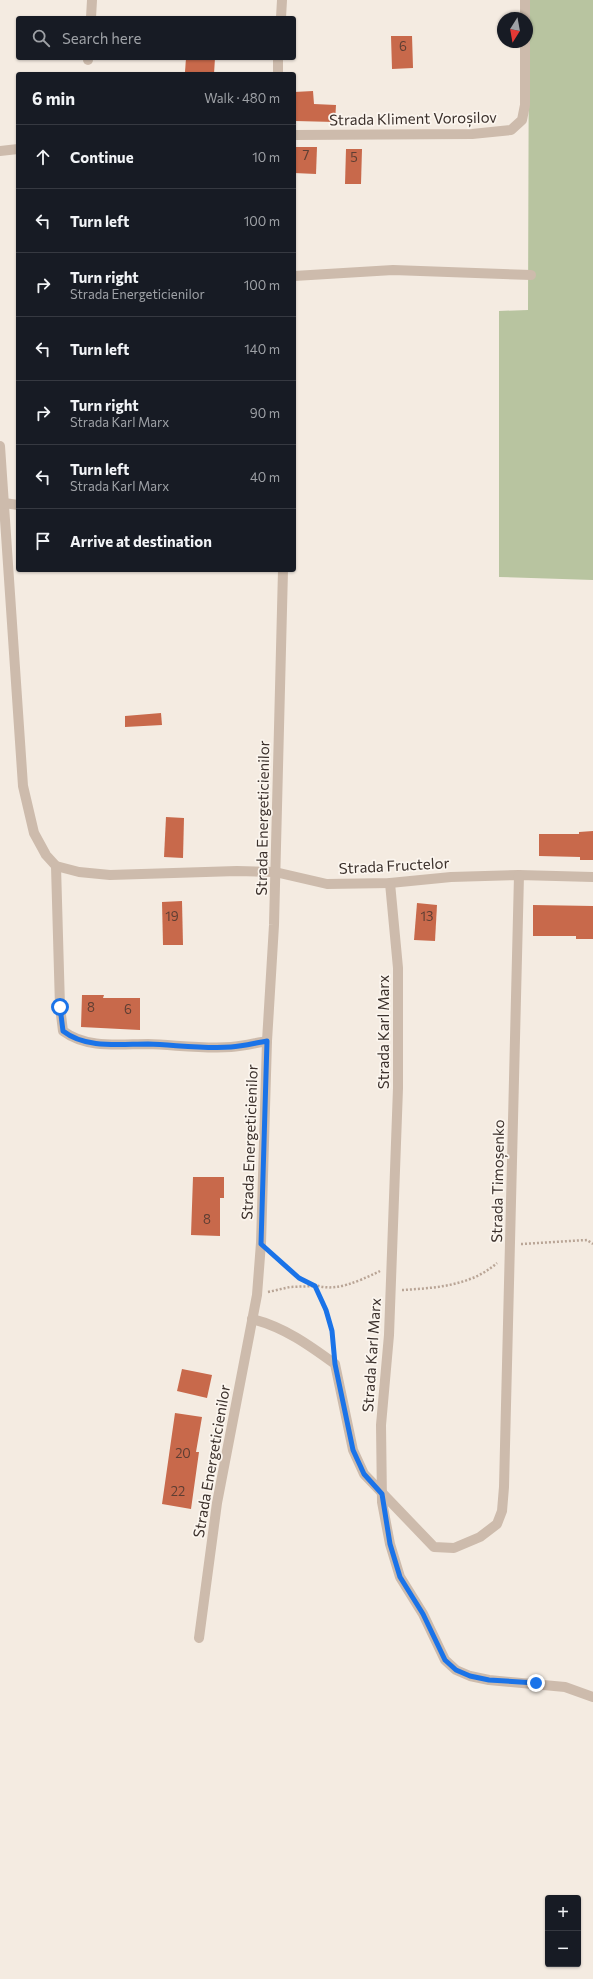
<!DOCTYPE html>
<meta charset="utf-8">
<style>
body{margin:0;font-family:Commissioner,sans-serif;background:#242831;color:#f1f3f6}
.controls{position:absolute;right:12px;bottom:12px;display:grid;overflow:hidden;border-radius:4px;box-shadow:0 1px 3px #0004}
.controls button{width:36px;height:36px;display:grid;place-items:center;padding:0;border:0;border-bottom:1px solid #363941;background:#171b24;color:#f1f3f6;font:20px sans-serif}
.compass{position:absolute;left:497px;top:12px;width:36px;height:36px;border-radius:50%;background:#171b24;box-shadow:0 1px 3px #0004;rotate:191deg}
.stop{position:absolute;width:12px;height:12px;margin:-9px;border:3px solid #1a73e8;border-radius:50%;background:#fff}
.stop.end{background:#1a73e8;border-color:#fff;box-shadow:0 1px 4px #0008}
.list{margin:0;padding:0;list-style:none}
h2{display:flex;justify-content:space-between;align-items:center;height:52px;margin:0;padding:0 16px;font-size:17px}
h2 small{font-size:13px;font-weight:400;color:#9ea1a6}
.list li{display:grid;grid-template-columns:26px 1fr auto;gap:12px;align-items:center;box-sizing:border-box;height:64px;padding:0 16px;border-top:1px solid #363941}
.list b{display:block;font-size:15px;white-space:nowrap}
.list p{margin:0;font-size:13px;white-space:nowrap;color:#9ea1a6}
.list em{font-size:13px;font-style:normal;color:#9ea1a6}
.icon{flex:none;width:22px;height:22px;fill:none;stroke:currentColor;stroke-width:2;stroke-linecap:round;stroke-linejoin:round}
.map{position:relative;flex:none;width:593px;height:1979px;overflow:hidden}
.search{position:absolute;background:#171b24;box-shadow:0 1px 3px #0004;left:16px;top:16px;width:280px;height:44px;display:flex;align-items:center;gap:10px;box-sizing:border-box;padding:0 14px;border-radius:4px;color:#9ea1a6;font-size:15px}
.panel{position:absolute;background:#171b24;box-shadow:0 1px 3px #0004;left:16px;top:72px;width:280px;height:500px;border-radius:4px}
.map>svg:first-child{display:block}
.green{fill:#b8c4a0}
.building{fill:#c8694b}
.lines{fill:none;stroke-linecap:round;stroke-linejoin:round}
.path{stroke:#b9a596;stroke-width:2.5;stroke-dasharray:2 2;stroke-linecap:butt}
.minor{stroke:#cdbbac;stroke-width:10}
.route{stroke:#1a73e8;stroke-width:5}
.labels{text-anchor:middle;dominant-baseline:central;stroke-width:3.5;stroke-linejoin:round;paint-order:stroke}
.number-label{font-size:13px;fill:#5e3e33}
.street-label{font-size:15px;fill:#3b302b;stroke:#fbf5ee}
</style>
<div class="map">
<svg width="593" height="1979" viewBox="0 0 593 1979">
<rect width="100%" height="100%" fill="#f4ebe1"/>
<path class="green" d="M529,0h64v580l-94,-3v-266l29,-1z"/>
<g class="building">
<path d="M391,36h21l1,32 -21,1z"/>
<path d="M186,58h29l-1,16 -29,-2z"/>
<path d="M313,91l1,13 22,1 -1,17 -40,-1 -1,-29z"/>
<path d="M294,147h23l-1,27 -22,-1z"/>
<path d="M346,149h16l-1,35h-16z"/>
<path d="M161,713l1,12 -37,2v-11z"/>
<path d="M166,817l18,1 -1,40 -19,-1z"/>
<path d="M593,831v29h-13v-3l-41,-1v-22h40v-2z"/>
<path d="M182,901l1,44h-20l-1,-43z"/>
<path d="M417,903l20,2 -2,36 -21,-1z"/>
<path d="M533,905l60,1v33h-17v-3h-43z"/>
<path d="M82,995h22l-1,3h37v32l-59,-3z"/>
<path d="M193,1177h31v21h-4v38l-29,-1z"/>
<path d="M182,1369l30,6 -5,23 -30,-7z"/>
<path d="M175,1413l27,4 -6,35h3l-8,57 -29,-5z"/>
</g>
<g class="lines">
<g class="path">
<path d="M521,1244l66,-4 6,4"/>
<path d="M272,1254c42,40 57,42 108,17"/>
<path d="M402,1290c33,-2 69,-4 95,-27"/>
<path d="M268,1292l22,-5 25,-1c9,21 17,39 19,62"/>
</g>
<g class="minor">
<path d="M525,0v18"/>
<path d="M91,18l1,-18"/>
<path d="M281,18l1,-18"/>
<path d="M88,60v-2"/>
<path d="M278,74v-16"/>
<path d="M294,135l178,-1 39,-4 11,-10 3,-15v-63"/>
<path d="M0,151l18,-2"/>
<path d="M294,276l99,-6 138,5"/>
<path d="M0,446l23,340 11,47 12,22 10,11 23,6 31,3 127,-4 38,1 52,12 63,-1 61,-6 68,-2 74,2"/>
<path d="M4,503l14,2"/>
<path d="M56,866l4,141 3,24c24,18 57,13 85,13 28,1 56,5 83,3 12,-1 24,-4 36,-6"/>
<path d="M390,883l8,85v120l-9,247 -8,90 1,77 8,42 10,33 23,37 22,46 11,10 14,6 19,4 76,7 28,10"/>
<path d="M252,1319c32,8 57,26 83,45l18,86 11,24 70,73 20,1 26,-11 17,-13 5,-13 2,-24 15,-612"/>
<path d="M199,1638l18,-135 40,-208 4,-52 6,-202 7,-116 9,-355"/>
</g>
</g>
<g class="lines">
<path class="route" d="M60,1007l3,24c23,18 57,13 85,13 28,1 56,5 83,3 12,-1 24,-4 36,-6l-6,203 38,34 16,8 11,24 6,21 3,33 18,86 11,24 18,20 8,50 10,33 23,37 22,46 11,10 14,6 19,4 47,3"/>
</g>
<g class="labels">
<g class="number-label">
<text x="403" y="46">6</text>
<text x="306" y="155">7</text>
<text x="354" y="157">5</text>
<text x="172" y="916">19</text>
<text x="427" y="916">13</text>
<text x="91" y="1007">8</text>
<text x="128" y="1009">6</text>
<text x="207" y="1219">8</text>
<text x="183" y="1453">20</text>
<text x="178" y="1491">22</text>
</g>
<g class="street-label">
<text transform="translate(413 118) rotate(-1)">Strada Kliment Voroșilov</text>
<text transform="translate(262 818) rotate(-89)">Strada Energeticienilor</text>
<text transform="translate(394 865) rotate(-3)">Strada Fructelor</text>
<text transform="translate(383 1032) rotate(-90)">Strada Karl Marx</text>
<text transform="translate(249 1142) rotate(-88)">Strada Energeticienilor</text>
<text transform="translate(497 1181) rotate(-89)">Strada Timoșenko</text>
<text transform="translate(371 1355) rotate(-86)">Strada Karl Marx</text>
<text transform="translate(211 1461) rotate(-80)">Strada Energeticienilor</text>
</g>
</g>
</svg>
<div class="controls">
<button>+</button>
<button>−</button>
</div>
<svg class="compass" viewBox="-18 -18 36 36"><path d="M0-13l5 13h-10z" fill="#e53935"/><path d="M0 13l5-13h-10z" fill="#9ea1a6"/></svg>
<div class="stop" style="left:60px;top:1007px"></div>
<div class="stop end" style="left:536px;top:1683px"></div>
<div class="search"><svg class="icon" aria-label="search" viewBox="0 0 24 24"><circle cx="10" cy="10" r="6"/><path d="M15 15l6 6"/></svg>Search here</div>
<section class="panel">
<h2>6 min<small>Walk · 480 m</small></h2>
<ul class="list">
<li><svg class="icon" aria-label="ahead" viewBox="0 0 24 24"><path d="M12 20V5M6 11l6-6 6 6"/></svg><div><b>Continue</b></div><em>10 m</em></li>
<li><svg class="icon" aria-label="left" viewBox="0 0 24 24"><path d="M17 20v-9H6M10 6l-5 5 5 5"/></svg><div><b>Turn left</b></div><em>100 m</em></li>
<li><svg class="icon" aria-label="right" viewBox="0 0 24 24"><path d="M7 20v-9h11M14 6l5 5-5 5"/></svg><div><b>Turn right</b><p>Strada Energeticienilor</p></div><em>100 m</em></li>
<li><svg class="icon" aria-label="left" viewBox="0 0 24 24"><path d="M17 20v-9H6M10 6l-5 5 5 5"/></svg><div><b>Turn left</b></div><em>140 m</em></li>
<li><svg class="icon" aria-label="right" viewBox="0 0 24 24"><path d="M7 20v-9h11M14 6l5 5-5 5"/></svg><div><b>Turn right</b><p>Strada Karl Marx</p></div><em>90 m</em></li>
<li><svg class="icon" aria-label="left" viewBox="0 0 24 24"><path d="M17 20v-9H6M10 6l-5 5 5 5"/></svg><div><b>Turn left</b><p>Strada Karl Marx</p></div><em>40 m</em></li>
<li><svg class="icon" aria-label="arrive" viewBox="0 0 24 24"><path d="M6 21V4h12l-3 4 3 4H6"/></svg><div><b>Arrive at destination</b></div></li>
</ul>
</section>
</div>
